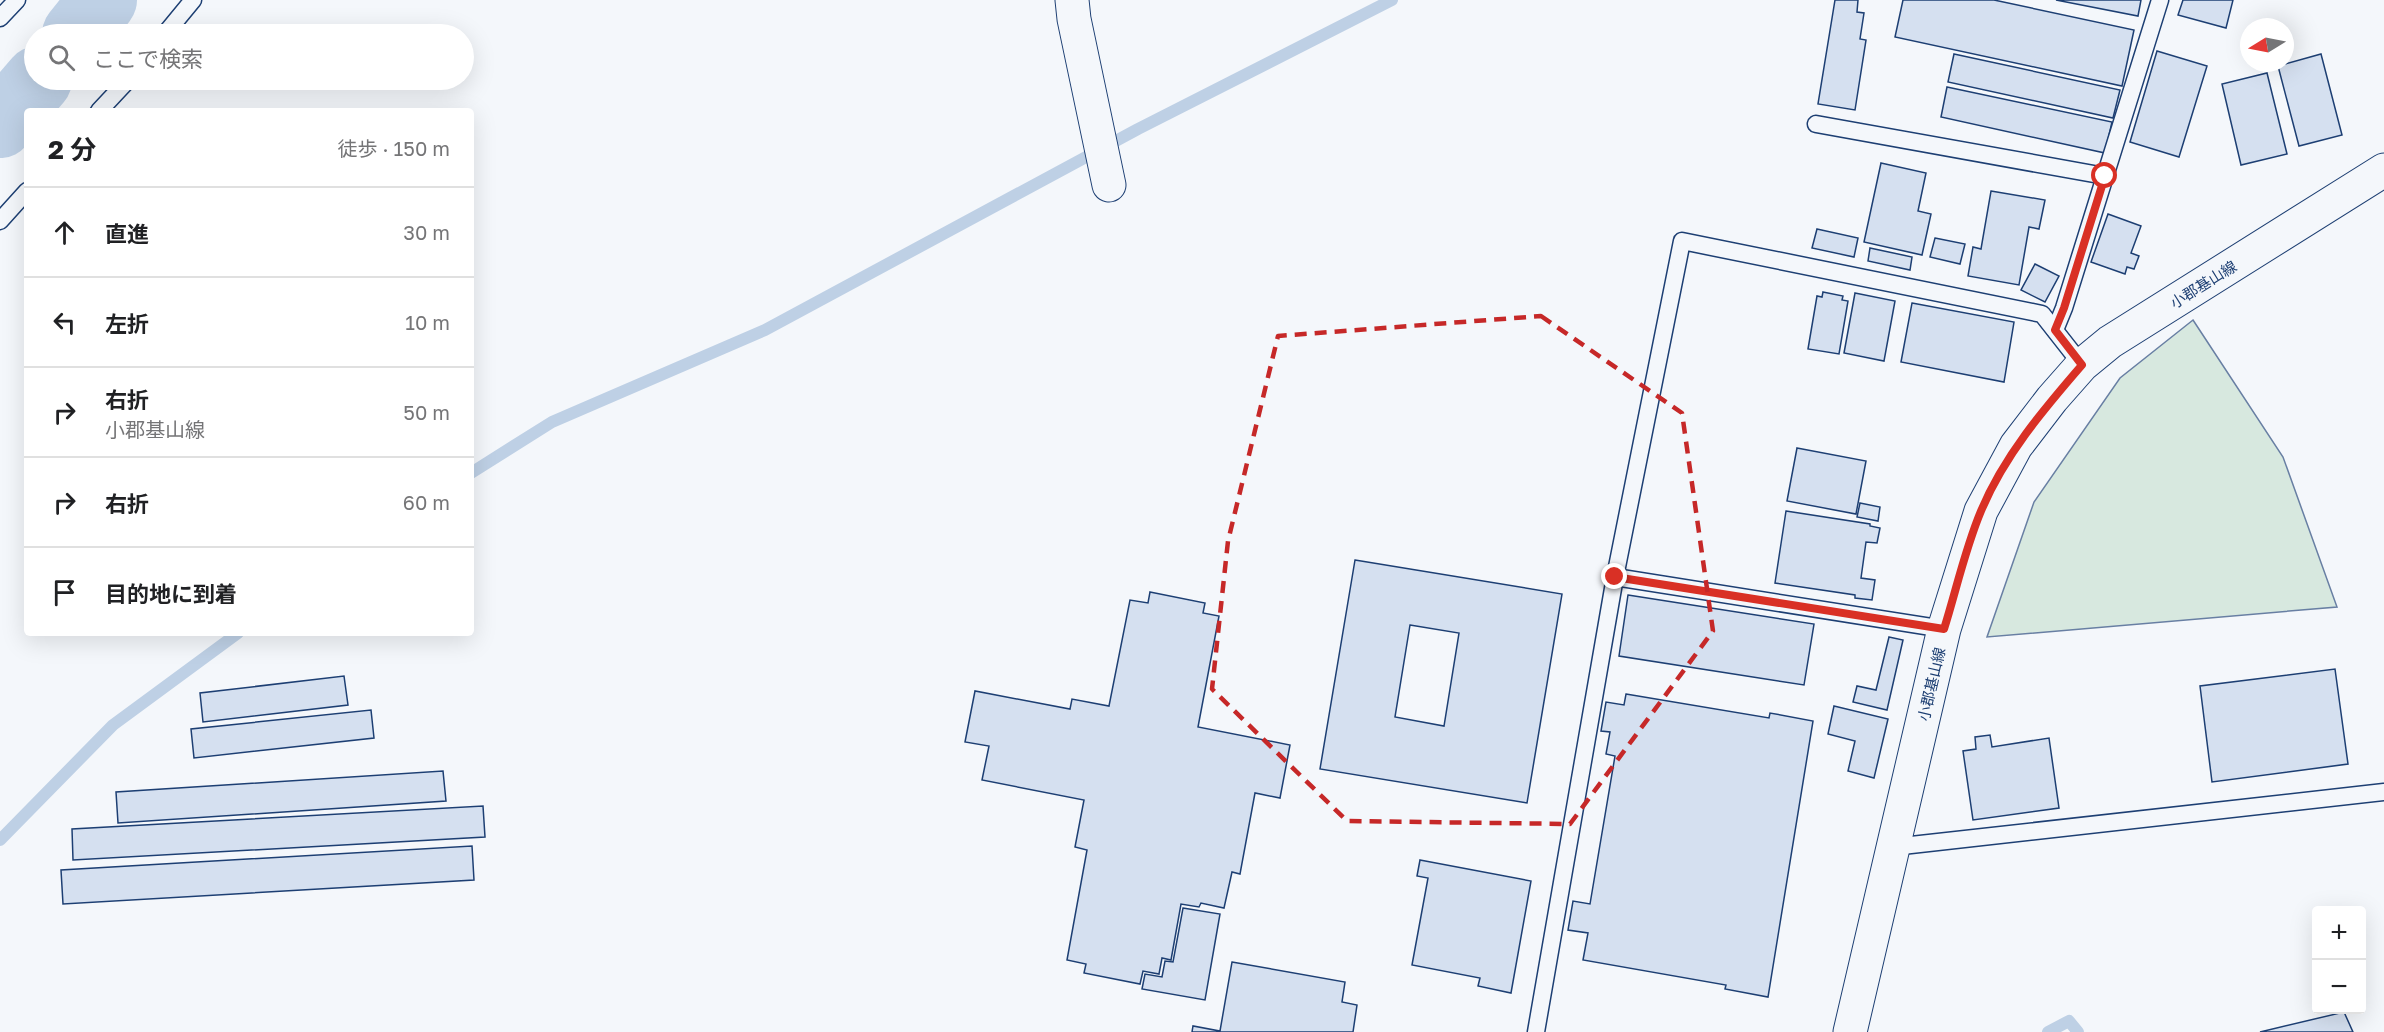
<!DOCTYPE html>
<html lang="ja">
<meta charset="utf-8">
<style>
body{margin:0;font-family:"Golos Text","Noto Sans JP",sans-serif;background:#f2f2f2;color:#202124}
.controls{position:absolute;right:18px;bottom:18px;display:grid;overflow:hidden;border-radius:6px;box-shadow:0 6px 24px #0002}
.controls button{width:54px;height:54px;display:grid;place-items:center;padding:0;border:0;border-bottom:2px solid #e0e0e0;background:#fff;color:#202124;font:30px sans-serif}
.compass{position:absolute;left:2240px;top:18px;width:54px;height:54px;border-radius:50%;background:#fff;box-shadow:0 6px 24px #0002;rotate:260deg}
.stop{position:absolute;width:18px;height:18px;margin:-14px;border:4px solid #d93025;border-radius:50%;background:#fff}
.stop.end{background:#d93025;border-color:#fff;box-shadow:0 2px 6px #0008}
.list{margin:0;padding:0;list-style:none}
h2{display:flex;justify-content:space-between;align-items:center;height:78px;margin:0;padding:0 24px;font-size:26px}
h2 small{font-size:20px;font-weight:400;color:#757577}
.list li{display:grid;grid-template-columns:39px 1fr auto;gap:18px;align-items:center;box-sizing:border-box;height:90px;padding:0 24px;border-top:2px solid #e0e0e0}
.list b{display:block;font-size:22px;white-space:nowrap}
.list p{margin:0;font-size:20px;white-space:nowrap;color:#757577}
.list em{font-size:20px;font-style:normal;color:#757577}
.icon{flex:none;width:33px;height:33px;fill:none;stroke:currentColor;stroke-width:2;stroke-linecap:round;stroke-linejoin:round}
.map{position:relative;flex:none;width:2384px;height:1032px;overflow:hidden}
.search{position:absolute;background:#fff;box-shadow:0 6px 24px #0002;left:24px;top:24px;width:450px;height:66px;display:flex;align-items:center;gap:15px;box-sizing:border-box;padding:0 21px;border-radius:33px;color:#757577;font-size:22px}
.panel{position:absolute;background:#fff;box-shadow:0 6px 24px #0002;left:24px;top:108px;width:450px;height:528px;border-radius:6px}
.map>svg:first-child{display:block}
.green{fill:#d7e8df;stroke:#687fa3;stroke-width:1.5}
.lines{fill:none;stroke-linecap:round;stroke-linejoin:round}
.stream{stroke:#bed0e5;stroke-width:12}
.river{stroke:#bed0e5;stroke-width:68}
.building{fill:#d5e0f0;stroke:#1d3f73;stroke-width:1.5;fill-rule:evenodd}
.lane-casing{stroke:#1d3f73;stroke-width:19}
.street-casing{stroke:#1d3f73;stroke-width:35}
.secondary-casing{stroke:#1d3f73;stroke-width:35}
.lane{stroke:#f4f7fb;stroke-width:16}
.street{stroke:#f4f7fb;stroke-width:33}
.secondary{stroke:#f4f7fb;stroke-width:33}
.route{stroke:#d93025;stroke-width:8}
.marked{fill:none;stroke:#c62828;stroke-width:4.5;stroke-dasharray:12 8;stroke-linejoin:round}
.labels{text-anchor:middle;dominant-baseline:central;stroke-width:4.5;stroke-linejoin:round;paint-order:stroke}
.street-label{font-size:15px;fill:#1d3f73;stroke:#f4f7fb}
</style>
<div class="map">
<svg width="2384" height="1032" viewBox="0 0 2384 1032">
<rect width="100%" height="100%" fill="#f4f7fb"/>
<path class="green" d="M2193,320l90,137 54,150 -350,30 47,-135 86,-124z"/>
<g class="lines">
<g class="stream">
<path d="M471,473l81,-51 213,-92 373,-201 254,-129"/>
<path d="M0,840l113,-115 125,-92"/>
<path d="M2048,1032l21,-11 9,11"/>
</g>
<g class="river">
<path d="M76,34l27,-34"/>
<path d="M0,124l38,-44"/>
</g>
</g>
<g class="building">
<path d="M1835,0h23l-1,12 7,1 -4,26 6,1 -11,70 -37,-6z"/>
<path d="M1903,0h91l140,30 -12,56 -227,-49z"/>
<path d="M2056,0h85l-3,16z"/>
<path d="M2183,0h50l-7,28 -48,-13z"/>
<path d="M2157,51l50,15 -28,91 -49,-15z"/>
<path d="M1954,54l166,36 -7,28 -165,-36z"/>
<path d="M2321,54l21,81 -43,11 -21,-80z"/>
<path d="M2267,73l20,81 -46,11 -19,-81z"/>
<path d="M1947,87l165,35 -7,31 -164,-36z"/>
<path d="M1881,163l45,10 -8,38 13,3 -9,41 -58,-13z"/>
<path d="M1991,191l54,9 -6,29 -10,-2 -10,58 -51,-9 5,-29 8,2z"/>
<path d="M2108,214l33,12 -10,27 8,3 -5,13 -7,-2 -2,7 -34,-12z"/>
<path d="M1817,229l41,9 -4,19 -42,-9z"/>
<path d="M1935,238l30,6 -5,20 -30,-7z"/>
<path d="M1870,248l42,9 -2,13 -42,-9z"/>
<path d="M2035,264l24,12 -14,26 -24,-12z"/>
<path d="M1823,292l20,4 -1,4 6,1 -9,53 -31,-5 9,-53 5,1z"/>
<path d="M1855,293l40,8 -11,60 -40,-8z"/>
<path d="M1912,303l102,19 -10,60 -103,-20z"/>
<path d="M1797,448l69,13 -10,53 -69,-13z"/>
<path d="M1860,503l20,4 -2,14 -21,-4z"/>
<path d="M1786,511l84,13v2l10,2 -3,15 -11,-1 -5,36 14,2 -3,20 -17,-2v-3l-80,-12z"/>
<path d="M1355,560l207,34 -35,209 -207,-34zM1410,625l49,8 -15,93 -49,-9z"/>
<path d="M1150,592l55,11 -2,10 16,3 -21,111 92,18 -10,53 -25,-5 -15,81 -8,-2 -8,36 -23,-5 -2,4 -18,-3 -10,56 -9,-2 -3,16 -16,-3 -3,13 -56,-11 2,-9 -19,-4 20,-110 -12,-3 9,-47 -102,-20 7,-34 -24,-4 10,-51 95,18 2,-10 37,7 21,-106 18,3z"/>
<path d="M1628,595l186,29 -10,61 -185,-29z"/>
<path d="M1889,637l14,3 -16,70 -34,-8 4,-16 19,4z"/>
<path d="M2335,669l13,95 -136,18 -12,-96z"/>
<path d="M344,676l4,29 -145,17 -3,-29z"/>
<path d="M1626,694l143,24 1,-5 43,8 -45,276 -43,-8 1,-4 -143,-25 5,-27 -20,-3 5,-29 17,3 25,-148 -9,-2 4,-22 -9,-1 5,-29 18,3z"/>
<path d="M1834,706l54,13 -14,59 -26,-7 7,-30 -27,-7z"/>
<path d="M371,710l3,28 -180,20 -3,-29z"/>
<path d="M1990,735l2,12 57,-9 10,70 -86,12 -10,-69 13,-2 -1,-12z"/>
<path d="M443,771l3,30 -328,22 -2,-31z"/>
<path d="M483,806l2,31 -412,23 -1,-31z"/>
<path d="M472,846l2,34 -411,24 -2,-34z"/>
<path d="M1420,860l111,21 -20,112 -33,-7 2,-8 -68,-13 16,-87 -11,-2z"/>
<path d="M1183,908l37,6 -15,86 -63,-11 3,-15 17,3 3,-16 8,1z"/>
<path d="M1232,962l113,20 -3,20 15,3 -4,27h-161l1,-6 27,5z"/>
<path d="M2344,1012l9,20h-93z"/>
</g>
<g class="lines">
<defs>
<g id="lane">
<path d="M0,18l17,-18"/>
<path d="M165,34l28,-34"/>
<path d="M99,111l29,-31"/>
<path d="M1816,124l289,52"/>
<path d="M0,221l27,-30"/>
<path d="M2055,330l9,-22 96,-308"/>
<path d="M1615,577l329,52"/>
<path d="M1893,847l491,-55"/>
<path d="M1536,1032l79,-455 67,-336 360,73 40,51"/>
</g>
<path id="street" d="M1072,0l2,19 35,166"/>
<path id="secondary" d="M1850,1032l94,-403 37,-118 35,-65 36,-47 30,-34 28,-23 274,-172"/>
</defs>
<use href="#lane" class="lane-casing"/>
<use href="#street" class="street-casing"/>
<use href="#secondary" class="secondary-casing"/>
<use href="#lane" class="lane"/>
<use href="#street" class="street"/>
<use href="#secondary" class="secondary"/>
</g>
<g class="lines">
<path class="route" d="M1615,577l329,52c12,-38 21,-80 37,-118 23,-55 62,-101 101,-146l-27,-35 9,-22 41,-132"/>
</g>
<path class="marked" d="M1541,316l141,97 31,218 -143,193 -223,-3 -135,-132 16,-148 50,-205z"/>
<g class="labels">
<g class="street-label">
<text transform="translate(2203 284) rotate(-32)">小郡基山線</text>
<text transform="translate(1931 684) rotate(-77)">小郡基山線</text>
</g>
</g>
</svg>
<div class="controls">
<button>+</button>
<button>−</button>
</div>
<svg class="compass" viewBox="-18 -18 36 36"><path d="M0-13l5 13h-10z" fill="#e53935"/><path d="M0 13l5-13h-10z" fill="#757577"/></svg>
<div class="stop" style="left:2105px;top:176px"></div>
<div class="stop end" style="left:1615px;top:577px"></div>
<div class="search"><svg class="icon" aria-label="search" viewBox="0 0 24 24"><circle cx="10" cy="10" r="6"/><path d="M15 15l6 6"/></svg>ここで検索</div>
<section class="panel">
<h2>2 分<small>徒歩 · 150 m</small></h2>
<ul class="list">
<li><svg class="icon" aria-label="ahead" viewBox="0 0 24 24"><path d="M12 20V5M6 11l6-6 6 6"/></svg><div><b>直進</b></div><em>30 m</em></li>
<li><svg class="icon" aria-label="left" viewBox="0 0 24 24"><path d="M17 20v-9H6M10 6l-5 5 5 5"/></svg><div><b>左折</b></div><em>10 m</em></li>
<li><svg class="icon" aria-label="right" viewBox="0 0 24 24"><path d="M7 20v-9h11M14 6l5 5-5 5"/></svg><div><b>右折</b><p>小郡基山線</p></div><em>50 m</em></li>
<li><svg class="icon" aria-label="right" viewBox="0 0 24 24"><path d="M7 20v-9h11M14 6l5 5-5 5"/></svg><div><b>右折</b></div><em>60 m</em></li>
<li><svg class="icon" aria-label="arrive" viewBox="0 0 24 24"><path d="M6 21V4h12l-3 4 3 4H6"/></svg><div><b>目的地に到着</b></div></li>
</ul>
</section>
</div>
